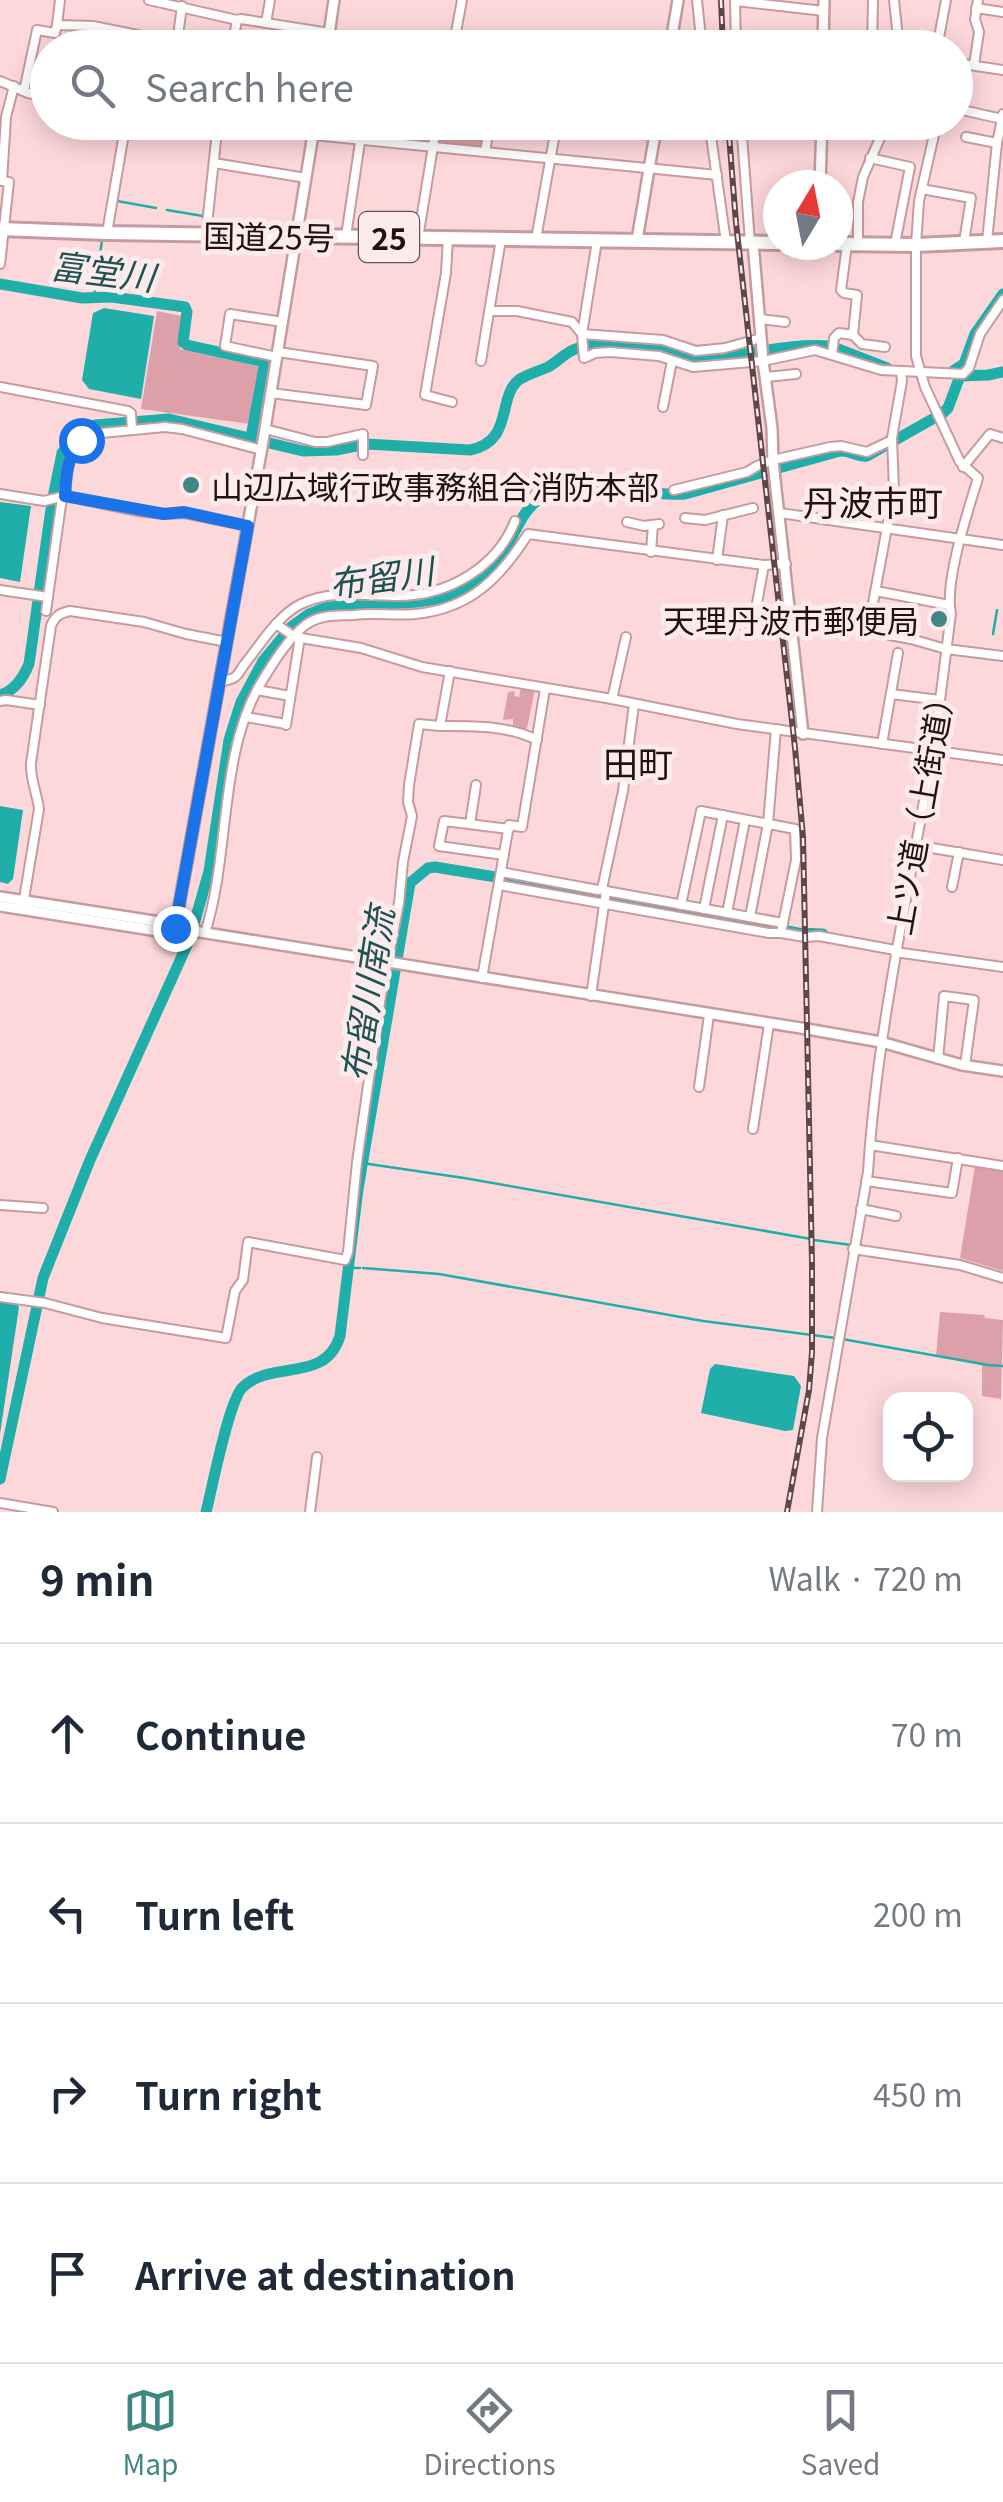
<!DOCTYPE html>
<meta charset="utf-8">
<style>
body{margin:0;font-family:Georgia,"Noto Sans JP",serif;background:#f6f6f7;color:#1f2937}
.controls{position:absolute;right:30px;bottom:30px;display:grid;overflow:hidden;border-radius:20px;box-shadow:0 5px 25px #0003}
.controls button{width:90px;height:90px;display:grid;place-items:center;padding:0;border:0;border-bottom:2px solid #e0e1e3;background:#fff;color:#1f2937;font:50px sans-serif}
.compass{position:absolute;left:763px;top:170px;width:90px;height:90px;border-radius:50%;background:#fff;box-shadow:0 5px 25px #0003;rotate:10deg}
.stop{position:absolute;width:30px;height:30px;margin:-22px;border:8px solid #1a73e8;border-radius:50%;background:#fff}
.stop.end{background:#1a73e8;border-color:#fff;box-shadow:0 2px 10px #0008}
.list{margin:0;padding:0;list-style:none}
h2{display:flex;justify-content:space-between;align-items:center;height:130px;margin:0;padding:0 40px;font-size:42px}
h2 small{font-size:32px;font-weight:400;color:#747a83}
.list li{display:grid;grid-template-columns:65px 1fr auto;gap:30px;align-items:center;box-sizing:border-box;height:180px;padding:0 40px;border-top:2px solid #e0e1e3}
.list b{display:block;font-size:38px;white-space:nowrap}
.list em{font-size:32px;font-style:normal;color:#747a83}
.icon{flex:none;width:55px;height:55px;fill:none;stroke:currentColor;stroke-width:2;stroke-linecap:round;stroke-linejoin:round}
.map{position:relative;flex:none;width:1003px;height:1512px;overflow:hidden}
.search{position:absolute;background:#fff;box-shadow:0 5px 25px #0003;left:30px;right:30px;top:30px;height:110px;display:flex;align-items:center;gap:25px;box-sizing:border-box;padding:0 35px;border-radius:55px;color:#747a83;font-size:38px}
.sheet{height:850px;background:#fff}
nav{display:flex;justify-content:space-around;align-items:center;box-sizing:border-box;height:140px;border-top:2px solid #e0e1e3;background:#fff;font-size:28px;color:#747a83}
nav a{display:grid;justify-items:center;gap:5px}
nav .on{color:#3f8784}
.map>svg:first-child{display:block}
.green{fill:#dca1a8}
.water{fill:#1faeaa}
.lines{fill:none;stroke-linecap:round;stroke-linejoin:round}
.stream{stroke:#1faeaa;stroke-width:2.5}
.river{stroke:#1faeaa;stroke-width:11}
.minor-casing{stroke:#c69b9f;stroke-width:12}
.tertiary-casing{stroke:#c69b9f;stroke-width:14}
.trunk-casing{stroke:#c69b9f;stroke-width:18}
.minor{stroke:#fff;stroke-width:8}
.tertiary{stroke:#fff;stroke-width:9}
.trunk{stroke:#fff;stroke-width:12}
.rail-casing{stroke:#5d4749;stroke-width:6}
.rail{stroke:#fdeaec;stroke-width:2.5;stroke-dasharray:8;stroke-linecap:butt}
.route{stroke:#1a73e8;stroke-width:12}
.poi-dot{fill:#3f8784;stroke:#fdeaec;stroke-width:4}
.labels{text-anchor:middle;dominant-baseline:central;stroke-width:10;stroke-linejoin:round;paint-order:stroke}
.shield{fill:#fdeaec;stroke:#635254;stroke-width:2.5}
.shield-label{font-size:30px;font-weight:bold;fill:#211113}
.street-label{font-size:32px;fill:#211113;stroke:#fdeaec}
.poi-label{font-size:32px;fill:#211113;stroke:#fdeaec;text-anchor:start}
.water-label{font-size:35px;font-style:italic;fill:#1c5351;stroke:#fdeaec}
.neighbourhood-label{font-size:35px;fill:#211113;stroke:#fdeaec}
</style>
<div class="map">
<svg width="1003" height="1512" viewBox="0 0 1003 1512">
<rect width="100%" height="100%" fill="#fdd8db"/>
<g class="green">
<path d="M440,123h47l-5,26 -43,-3 -2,-4z"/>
<path d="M157,311l25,5 -2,33 80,18 -10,57 -109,-15z"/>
<path d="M583,468l9,4 -4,4 -37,4 -25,17 -27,-5 -5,2 -14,-1 27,-19 15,-3 -1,11 5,3 13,-11 11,3z"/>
<path d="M521,686l14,3 -9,44 -13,-3v-11l-10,1 5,-28 7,-1 -1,5 5,1z"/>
<path d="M975,1166l28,5v100l-43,-13z"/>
<path d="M940,1312l44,3 1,3 18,2 -2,79 -19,-3v-31l-46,-9z"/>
</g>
<g class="water">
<path d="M104,308l50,8 -13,83 -52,-10 -7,-9 11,-67z"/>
<path d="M0,502l31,4 -11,76 -20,-4z"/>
<path d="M0,806l23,4 -10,69 -5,5 -8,-2z"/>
<path d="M0,1301l16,2 3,4 -19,127z"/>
<path d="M715,1364l79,12 7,10 -8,44 -8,1 -84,-18 9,-44z"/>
</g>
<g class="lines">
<g class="stream">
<path d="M117,201l39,7"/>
<path d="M167,210l36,6 2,-11"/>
<path d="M94,298l8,-58"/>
<path d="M993,634l4,-24"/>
<path d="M362,1163l102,15 347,61"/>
<path d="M814,1240l37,5"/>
<path d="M902,1253l61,9"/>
<path d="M971,1264l32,10"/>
<path d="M349,1268h11"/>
<path d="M363,1268l76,6 264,47 109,14"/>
<path d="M813,1335l22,3"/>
<path d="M842,1339l146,26 15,1"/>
</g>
<g class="river">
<path d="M0,284l82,14 30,-1 73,10 2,5 -4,30 4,3 78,17 -14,75"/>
<path d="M838,349l49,19"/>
<path d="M953,371l11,-7 11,-30 28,-40"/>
<path d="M960,376l28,-1 15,-3"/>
<path d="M0,695c15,-4 23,-17 29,-31l23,-162 10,-49 14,-18 19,-10 74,-6 134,32 33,-1 30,-6 104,6c45,-9 26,-54 50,-71 8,-5 19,-8 28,-12 9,-5 16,-13 25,-17 23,-10 52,-10 76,-5 16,4 34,14 51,13 45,-1 85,-15 129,-12"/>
<path d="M0,1479l43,-201 47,-118 97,-215 9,-28 13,-46 20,-131 12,-38 22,-41 28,-34 18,-13 15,-6c65,-12 121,12 173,-46 18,-22 22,-55 50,-67 45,-19 91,2 138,-1l155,-43c11,-1 17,7 27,5l76,-43 5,-5 12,-32"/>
<path d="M206,1512c6,-23 23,-113 37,-125 30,-28 82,-3 97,-51l18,-147 52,-306 18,-15 7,-1 187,31 176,35 25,1"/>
</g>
<defs>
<g id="minor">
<path d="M149,0l88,20 4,-1 88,14"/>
<path d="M697,0l5,48"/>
<path d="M735,0l1,48"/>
<path d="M894,0l5,48"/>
<path d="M735,1l89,10"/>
<path d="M976,8l27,4"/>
<path d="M266,23l4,-23"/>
<path d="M57,25l3,-25"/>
<path d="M328,40l39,8"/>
<path d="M823,45l19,3"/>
<path d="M102,48l4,-19"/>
<path d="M232,48l5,-28"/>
<path d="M453,48l9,-48"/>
<path d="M872,48l1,-48"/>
<path d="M937,48l9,-48"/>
<path d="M956,63l47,7"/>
<path d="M974,65l5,-33 -4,-13 3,-19"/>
<path d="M0,81l28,12 20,5"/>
<path d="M24,91l13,-61 18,3 2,-8 36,1 84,17 5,-37"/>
<path d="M962,110l40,9"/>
<path d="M278,122l36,6"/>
<path d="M709,122l17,120"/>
<path d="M741,122l9,120"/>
<path d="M313,135l404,40"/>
<path d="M966,137l31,6"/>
<path d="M485,152l5,-30"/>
<path d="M870,158l40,9 -15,77"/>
<path d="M214,163l92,15"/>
<path d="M922,189l49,9 -7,44"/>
<path d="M107,233l19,-111"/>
<path d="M206,234l12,-112"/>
<path d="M346,236l17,-114"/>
<path d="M418,238l19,-116"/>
<path d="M448,238l-2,35 -21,122 27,7"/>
<path d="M536,239l21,-117"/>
<path d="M597,241l-15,93 2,24 11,-5 15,-1 49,4 34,11 70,-6 52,-11 66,20 82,4 6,-6 11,-34 23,-34"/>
<path d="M987,241l10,-98 6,-29"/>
<path d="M858,244v-42l5,-25 24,-55"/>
<path d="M0,264l9,-82 -7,-1 4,-64 8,-31"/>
<path d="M491,311h26l55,11 10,12 81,6 33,11 29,-3 36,-10"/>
<path d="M760,319l25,3"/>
<path d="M853,335l9,9 23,3"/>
<path d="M832,355l2,-17 5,-5 14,2 4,-40 -13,-2 -3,-3 6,-45"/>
<path d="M277,357l-52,-11 5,-32 53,8"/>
<path d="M481,361l20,-122"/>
<path d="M766,377l30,-3"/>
<path d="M0,387l128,24 3,2 1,17"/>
<path d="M271,393l95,12 7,-39 -95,-14"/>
<path d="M663,407l9,-46"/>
<path d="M265,429l50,13h12l36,-8v21"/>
<path d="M963,467l27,-33 13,4"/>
<path d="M674,490l73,-18 10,-6 16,-6 57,-13 11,-1 26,6 25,-12"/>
<path d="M0,494l44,7 21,-5 72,15 27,3 20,-1 64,13"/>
<path d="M65,496c2,-26 2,-47 26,-62l74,-7 17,2 80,21"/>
<path d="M780,513l223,32"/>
<path d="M685,518l20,2 48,-12"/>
<path d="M627,522l17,4 15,-2"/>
<path d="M651,552l2,-27"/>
<path d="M717,560l6,-45"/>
<path d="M0,590l48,7"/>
<path d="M876,591l73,14"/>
<path d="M46,611l16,-113"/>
<path d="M790,616l121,23 35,10 57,7"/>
<path d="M276,624l19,13 66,11 61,19 190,32 125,25 266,36"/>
<path d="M742,625l13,-11 9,-49"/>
<path d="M868,630l26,-140 -2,-52 10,-57 -1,-10"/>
<path d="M220,682c5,-2 11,-2 15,-5 4,-3 6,-8 9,-12 16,-20 34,-50 57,-61 32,-15 66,-8 99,-8 49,-1 97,-29 115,-75"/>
<path d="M257,690l33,6"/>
<path d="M891,694l49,6"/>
<path d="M612,699l14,-62"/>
<path d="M0,701l6,-1 34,5"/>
<path d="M246,717l40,7"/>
<path d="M286,725l14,-88"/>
<path d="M440,726c33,0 67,-1 97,14"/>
<path d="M882,744l16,-91"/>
<path d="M470,824l6,-39"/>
<path d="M914,845l89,15"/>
<path d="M504,855l-65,-9 5,-25 65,8"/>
<path d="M501,872l97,18 4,-1"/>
<path d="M499,885l270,48h12l24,4 14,-1 76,14"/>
<path d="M952,887l7,-35"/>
<path d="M606,891l177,32"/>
<path d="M23,905l16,-96c-2,-16 -9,-30 -8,-46l20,-137c4,-10 9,-13 19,-15l74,11 42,12 41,8"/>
<path d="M681,905l20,-94 94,18 1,31 -15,73"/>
<path d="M704,909l19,-94"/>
<path d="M727,913l18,-93"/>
<path d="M750,917l18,-93 8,-95"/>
<path d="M205,933c25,-78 14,-174 53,-245 11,-19 34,-56 52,-66 14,-8 29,-6 44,-7 20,-3 41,1 61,-1 55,-5 85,-36 113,-80l236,31 22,-1"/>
<path d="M895,952l108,15"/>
<path d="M482,978l27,-153 13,2 23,-138"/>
<path d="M591,996l15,-105 -4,-2 21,-98 11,-87"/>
<path d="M938,1059l6,-63 30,4 -9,65"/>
<path d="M699,1087l10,-72"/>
<path d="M753,1129l16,-105"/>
<path d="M870,1145l133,21"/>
<path d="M866,1181l86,12 6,-35"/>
<path d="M0,1205l43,3"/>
<path d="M861,1209l35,7"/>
<path d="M853,1249l107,16 43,13"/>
<path d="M0,1297l45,6 57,15 124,20 9,-47 8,-11 5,-38 97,18 3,-8 9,-90 24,-167 18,-92 4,-41 9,-46 -4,-14 1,-17 10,-61 21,2 10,-55"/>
<path d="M0,1503l53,9"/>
<path d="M310,1512l7,-55"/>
<path d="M817,1512l5,-74 46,-266c9,-142 41,-281 65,-422 7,-45 12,-91 18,-136 -7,-32 17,-103 27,-136l-18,-16 -35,-75 -9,-31v-111l3,-44 18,-79"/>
</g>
<g id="tertiary">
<path d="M327,48l7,-48"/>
<path d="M670,48l8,-48"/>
<path d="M823,48l1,-48"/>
<path d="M820,185l2,-63"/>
<path d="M637,240l20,-118"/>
<path d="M753,242l10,119 9,67 1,34 30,272"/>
<path d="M0,897l160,25 15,6 632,101 74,13 81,23 41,6"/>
<path d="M0,906l164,26 11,-4"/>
<path d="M175,928l87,-481 53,-325"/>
</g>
<g id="trunk">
<path d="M0,229l107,4 671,10"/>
<path d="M838,244l78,1 87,-4"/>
</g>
</defs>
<use href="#minor" class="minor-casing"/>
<use href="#tertiary" class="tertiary-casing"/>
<use href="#trunk" class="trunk-casing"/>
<use href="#minor" class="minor"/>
<use href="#tertiary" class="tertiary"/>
<use href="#trunk" class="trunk"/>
<defs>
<g id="rail">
<path d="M721,0l2,48"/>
<path d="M728,122l8,101 59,525 8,89 9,426v89l-3,38 -22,122"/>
</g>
</defs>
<use href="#rail" class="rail-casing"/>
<use href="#rail" class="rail"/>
</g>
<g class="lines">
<path class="route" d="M81,440c-14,17 -15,35 -16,56l99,18 20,-2 64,14 -73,402"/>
</g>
<g class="poi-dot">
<circle cx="191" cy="485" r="10"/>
<circle cx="939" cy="619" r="10"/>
</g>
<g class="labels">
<rect class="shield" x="359" y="212" width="60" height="50" rx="8"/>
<g class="shield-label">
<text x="389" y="237">25</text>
</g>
<g class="street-label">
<text transform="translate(269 235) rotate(1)">国道25号</text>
<text transform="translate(919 808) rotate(-80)">上ツ道（上街道）</text>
</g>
<g class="poi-label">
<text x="211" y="485">山辺広域行政事務組合消防本部</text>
<text x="919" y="619" text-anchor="end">天理丹波市郵便局</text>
</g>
<g class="water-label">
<text transform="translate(103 269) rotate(7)">富堂川</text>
<text transform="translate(381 575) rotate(-8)">布留川</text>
<text transform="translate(365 994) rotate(-81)">布留川南流</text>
</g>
<g class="neighbourhood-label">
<text x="873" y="500">丹波市町</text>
<text x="638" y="761">田町</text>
</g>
</g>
</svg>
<div class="controls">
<button><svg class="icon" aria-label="locate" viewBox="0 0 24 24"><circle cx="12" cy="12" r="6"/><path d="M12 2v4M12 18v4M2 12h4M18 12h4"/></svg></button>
</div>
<svg class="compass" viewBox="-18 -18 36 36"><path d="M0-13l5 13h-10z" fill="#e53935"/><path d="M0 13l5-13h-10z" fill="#747a83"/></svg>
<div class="stop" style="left:81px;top:440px"></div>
<div class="stop end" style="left:175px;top:928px"></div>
<div class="search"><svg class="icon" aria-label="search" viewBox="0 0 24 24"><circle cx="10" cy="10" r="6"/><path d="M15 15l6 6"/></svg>Search here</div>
</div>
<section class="sheet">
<h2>9 min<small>Walk · 720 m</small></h2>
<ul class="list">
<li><svg class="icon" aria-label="ahead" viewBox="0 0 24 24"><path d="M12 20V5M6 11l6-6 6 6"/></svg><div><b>Continue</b></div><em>70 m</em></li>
<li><svg class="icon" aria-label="left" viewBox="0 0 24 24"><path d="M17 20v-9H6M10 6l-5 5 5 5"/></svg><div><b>Turn left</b></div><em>200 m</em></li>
<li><svg class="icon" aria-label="right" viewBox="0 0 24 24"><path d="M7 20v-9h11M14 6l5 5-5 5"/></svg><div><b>Turn right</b></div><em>450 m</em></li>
<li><svg class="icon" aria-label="arrive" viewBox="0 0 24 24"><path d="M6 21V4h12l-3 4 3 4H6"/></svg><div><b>Arrive at destination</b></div></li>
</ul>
</section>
<nav>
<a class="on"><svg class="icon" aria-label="map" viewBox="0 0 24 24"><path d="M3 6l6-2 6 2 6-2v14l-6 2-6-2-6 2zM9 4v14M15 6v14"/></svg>Map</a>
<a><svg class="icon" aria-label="directions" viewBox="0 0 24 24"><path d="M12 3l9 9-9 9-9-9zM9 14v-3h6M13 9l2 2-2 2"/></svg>Directions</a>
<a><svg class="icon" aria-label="saved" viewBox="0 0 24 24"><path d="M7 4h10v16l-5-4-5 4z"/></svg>Saved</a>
</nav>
